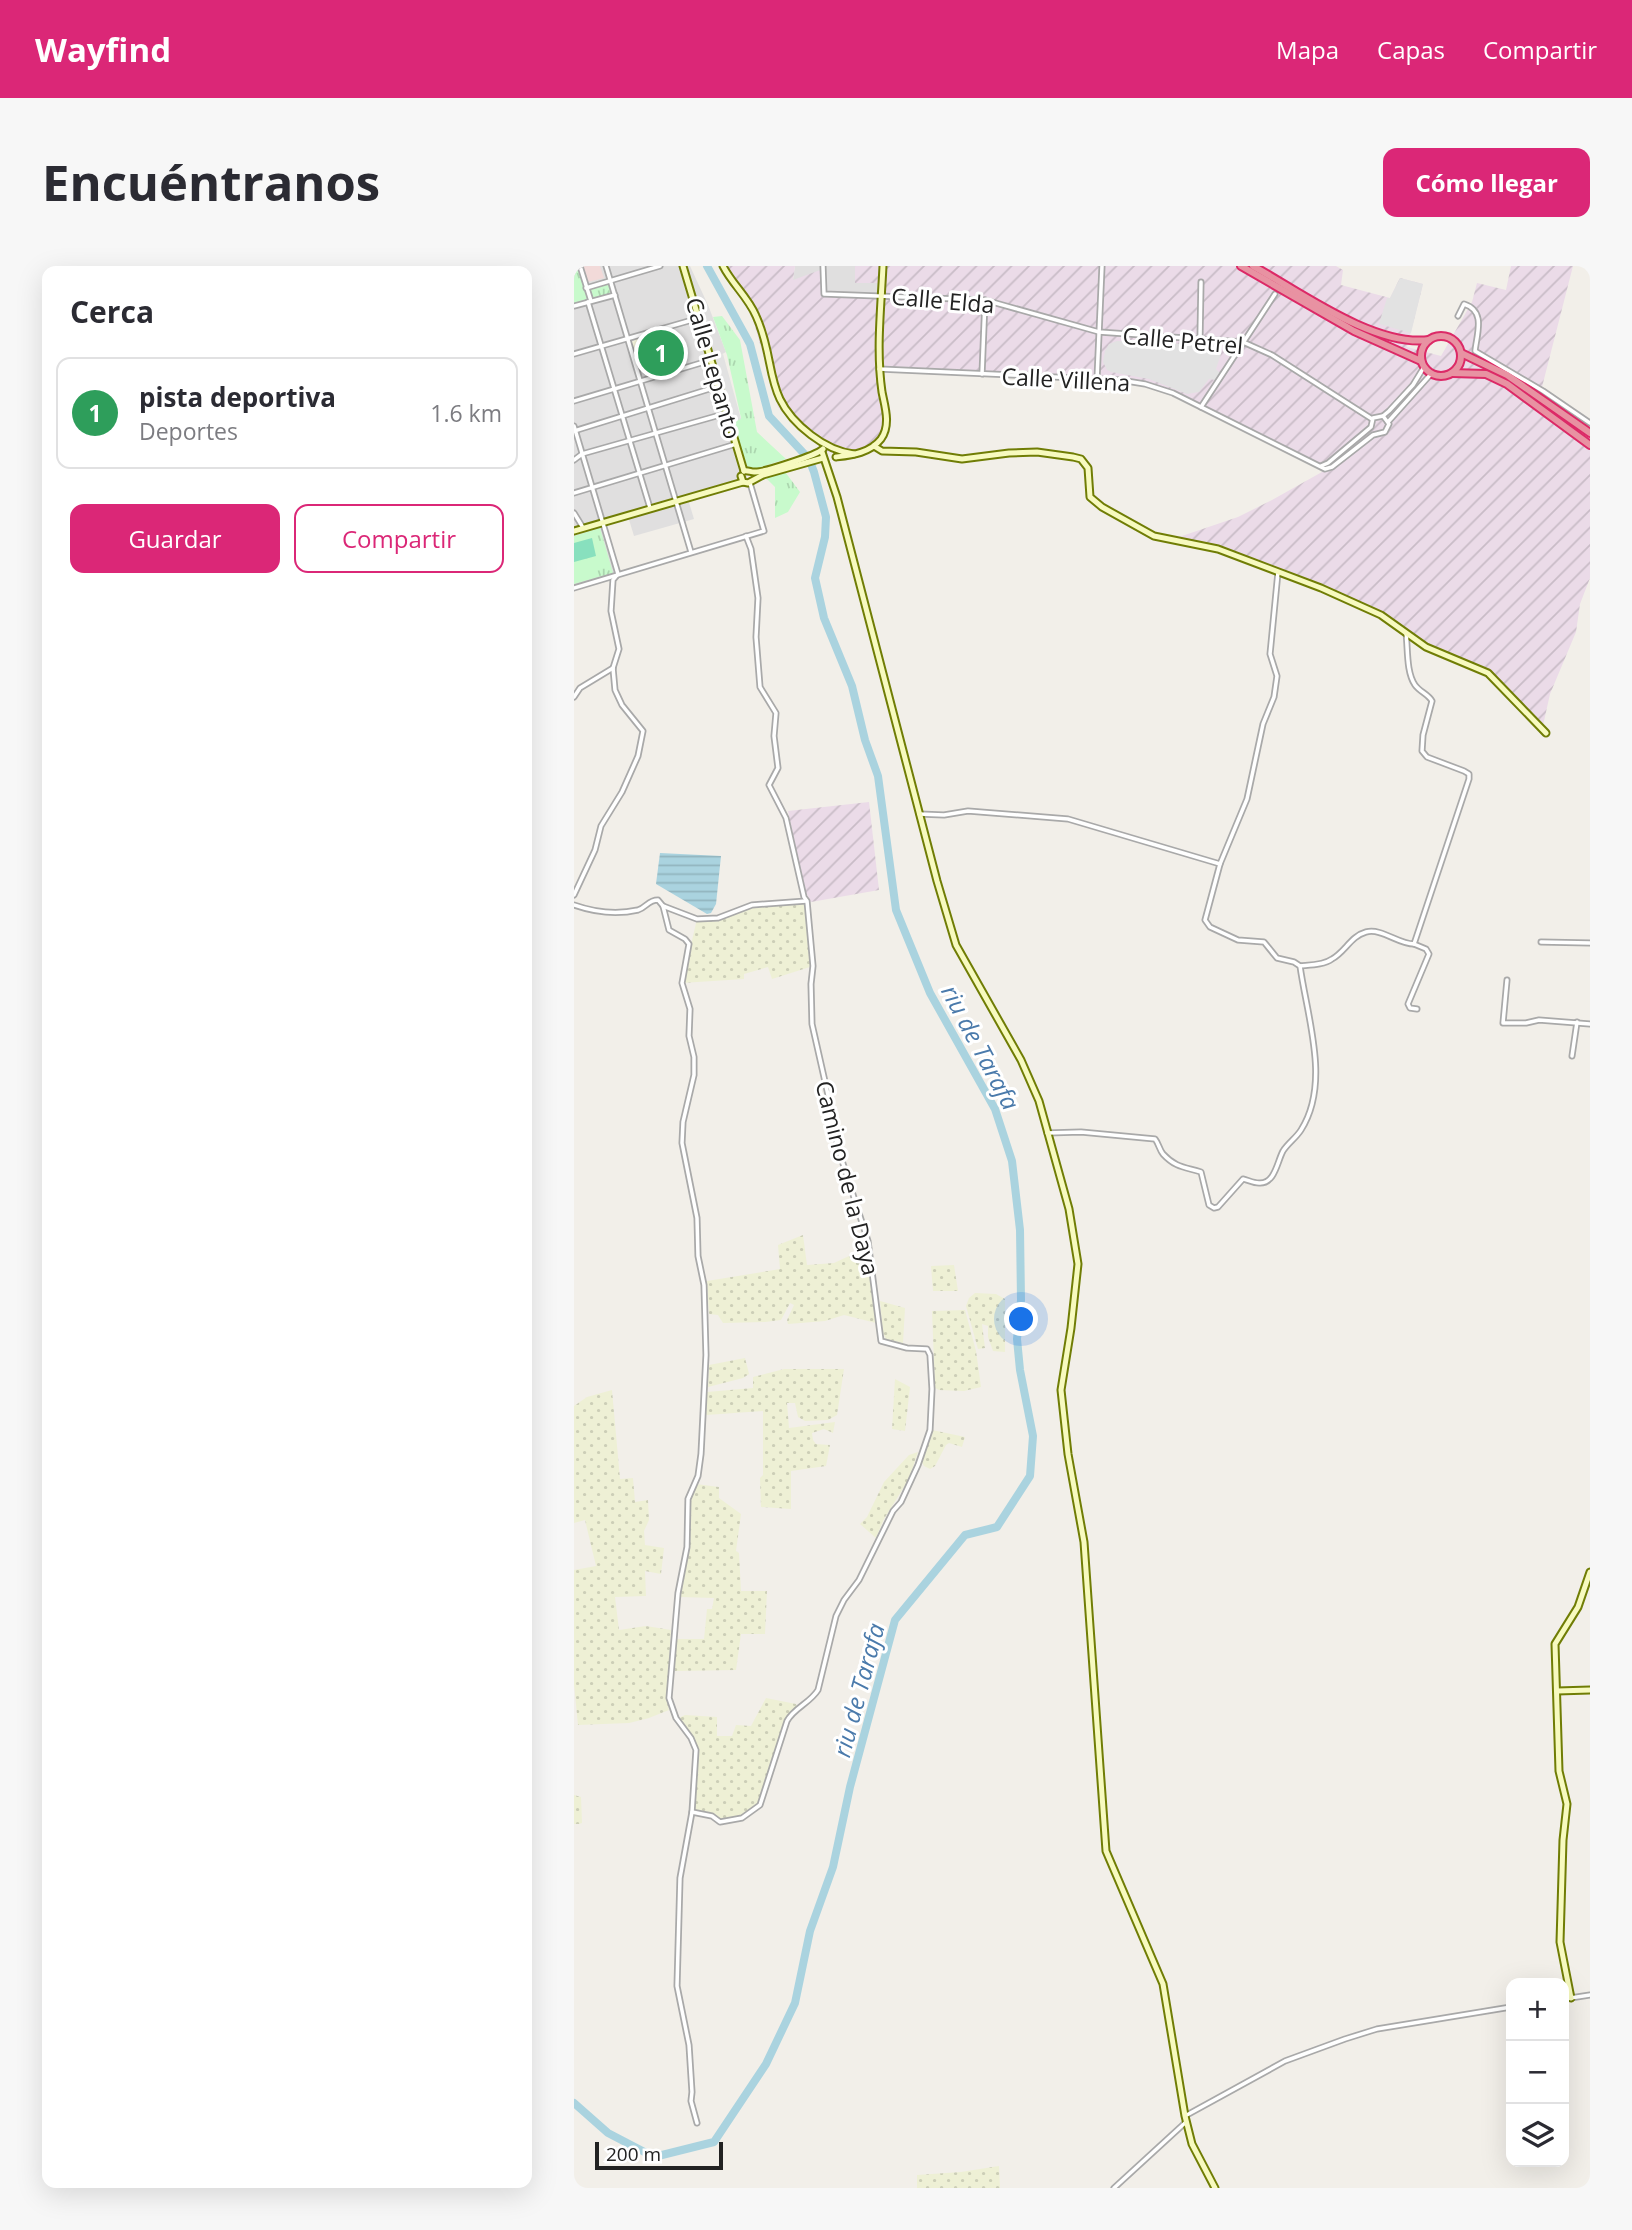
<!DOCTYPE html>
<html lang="es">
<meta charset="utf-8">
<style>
body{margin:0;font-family:"Open Sans",sans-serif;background:#f7f7f7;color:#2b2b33}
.controls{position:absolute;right:21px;bottom:21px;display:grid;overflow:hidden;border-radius:14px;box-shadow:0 7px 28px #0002}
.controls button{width:63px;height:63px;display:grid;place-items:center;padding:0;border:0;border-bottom:2px solid #e1e1e2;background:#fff;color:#2b2b33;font:35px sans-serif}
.scale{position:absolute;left:21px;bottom:18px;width:128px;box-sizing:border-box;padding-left:7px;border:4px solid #222;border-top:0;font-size:19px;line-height:24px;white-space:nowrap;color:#222;-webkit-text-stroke:5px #fff;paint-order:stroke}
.you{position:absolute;left:448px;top:1054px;width:24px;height:24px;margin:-18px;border:5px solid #fff;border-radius:50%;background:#1a73e8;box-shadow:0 0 0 10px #1a73e833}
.badge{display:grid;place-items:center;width:46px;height:46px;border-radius:50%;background:#db2777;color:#fff;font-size:23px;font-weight:700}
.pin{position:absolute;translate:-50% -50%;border:4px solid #fff;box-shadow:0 2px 7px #0006}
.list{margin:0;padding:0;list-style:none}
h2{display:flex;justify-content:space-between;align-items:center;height:91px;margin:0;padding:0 28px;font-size:30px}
h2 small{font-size:23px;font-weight:400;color:#7c7c81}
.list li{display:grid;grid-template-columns:46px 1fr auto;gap:21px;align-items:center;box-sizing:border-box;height:112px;margin:0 14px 14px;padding:0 14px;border:2px solid #e1e1e2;border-radius:14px}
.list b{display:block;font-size:26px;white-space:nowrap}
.list p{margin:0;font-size:23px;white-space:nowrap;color:#7c7c81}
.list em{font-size:23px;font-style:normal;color:#7c7c81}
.actions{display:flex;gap:14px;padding:21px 28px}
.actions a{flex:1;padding:16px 0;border:2px solid #db2777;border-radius:14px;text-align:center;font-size:24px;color:#db2777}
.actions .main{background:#db2777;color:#fff}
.icon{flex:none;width:38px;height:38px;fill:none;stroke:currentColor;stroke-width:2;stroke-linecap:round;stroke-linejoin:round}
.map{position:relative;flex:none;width:1016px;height:1922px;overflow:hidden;border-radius:14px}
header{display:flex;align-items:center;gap:42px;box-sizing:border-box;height:98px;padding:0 35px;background:#db2777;color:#fff}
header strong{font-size:33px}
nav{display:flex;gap:38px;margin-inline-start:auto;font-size:24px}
.intro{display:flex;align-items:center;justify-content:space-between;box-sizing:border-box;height:168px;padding:0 42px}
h1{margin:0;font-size:49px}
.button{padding:18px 32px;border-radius:14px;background:#db2777;color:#fff;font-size:24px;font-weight:700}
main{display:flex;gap:42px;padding:0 42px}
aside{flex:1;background:#fff;border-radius:14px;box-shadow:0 7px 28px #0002}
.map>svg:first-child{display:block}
.residential{fill:#e0dfdf}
.commercial{fill:#f2dad9}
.industrial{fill:url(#industrial-furrows)}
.education{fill:#ffffe5}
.farmland{fill:url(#farmland-dots)}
.park{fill:url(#park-tufts)}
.pitch{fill:#88e0be}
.parking{fill:#e2e2e2}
.water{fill:url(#water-rules)}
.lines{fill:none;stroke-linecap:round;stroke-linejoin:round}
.river{stroke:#aad3df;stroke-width:8}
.street-casing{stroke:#a9a9a9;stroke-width:7}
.secondary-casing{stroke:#707d05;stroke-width:9}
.highway-casing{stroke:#dc2a67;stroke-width:10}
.street{stroke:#fff;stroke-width:3.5}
.secondary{stroke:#f7fabf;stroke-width:5}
.highway{stroke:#e892a2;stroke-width:6}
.labels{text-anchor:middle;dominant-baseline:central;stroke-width:6;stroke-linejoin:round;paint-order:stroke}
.street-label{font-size:23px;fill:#222;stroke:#fff}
.water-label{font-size:24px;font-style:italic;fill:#4a7aab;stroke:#fff}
</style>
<header>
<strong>Wayfind</strong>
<nav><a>Mapa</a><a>Capas</a><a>Compartir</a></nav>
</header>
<div class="intro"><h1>Encuéntranos</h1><a class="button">Cómo llegar</a></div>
<main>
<aside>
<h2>Cerca<small></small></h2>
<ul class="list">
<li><span class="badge" style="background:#2e9e5b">1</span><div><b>pista deportiva</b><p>Deportes</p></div><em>1.6 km</em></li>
</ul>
<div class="actions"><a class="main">Guardar</a><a>Compartir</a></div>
</aside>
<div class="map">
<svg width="1016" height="1922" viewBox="0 0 1016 1922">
<defs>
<pattern id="industrial-furrows" width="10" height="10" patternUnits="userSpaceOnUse" patternTransform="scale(1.75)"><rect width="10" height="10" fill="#ebdbe8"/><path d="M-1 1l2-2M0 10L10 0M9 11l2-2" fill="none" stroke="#c9bcc7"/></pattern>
<pattern id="farmland-dots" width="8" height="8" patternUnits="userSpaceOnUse" patternTransform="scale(1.75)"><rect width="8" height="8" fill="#eef0d5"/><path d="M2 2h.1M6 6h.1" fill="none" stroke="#ccceb7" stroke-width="1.8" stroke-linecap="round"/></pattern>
<pattern id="park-tufts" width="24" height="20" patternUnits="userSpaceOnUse" patternTransform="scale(1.75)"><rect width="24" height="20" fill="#c8facc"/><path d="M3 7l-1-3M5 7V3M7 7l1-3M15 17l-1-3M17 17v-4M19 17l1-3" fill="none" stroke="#acd6af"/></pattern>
<pattern id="water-rules" width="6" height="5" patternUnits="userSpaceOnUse" patternTransform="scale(1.75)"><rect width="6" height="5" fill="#aad3df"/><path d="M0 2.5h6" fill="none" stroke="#92b5bf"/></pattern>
</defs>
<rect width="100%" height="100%" fill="#f2efe9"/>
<g class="residential">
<path d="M0,0h116l18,39 18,47 -15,8 36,117 -60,19 7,23 -60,17 -7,-23 -24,8 15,53 -44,13z"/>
<path d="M221,0h60l1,17h26v12l-58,-1 -31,-14z"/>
</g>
<path class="commercial" d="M9,0h17l4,12 -16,4z"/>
<g class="industrial">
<path d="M145,0h76l-2,14 30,-11 2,25 56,1 1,-12h-27v-17h481l7,4 -2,15 49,13 10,-20 23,6 -16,63 34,9 31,-54 5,-19 29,7 5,-24h62l-31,121 48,34v157l-10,26 -4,28 -26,62 -8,36 -54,-57 -62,-26 -45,-32 -163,-66 -40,-8 1,-4 59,-20 34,-17 50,-28 -3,-6 -146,-73 -39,-12 -254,-12 7,50 -6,19 -13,12 -29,4 -11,-2 -31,-24 -19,-21 -26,-91z"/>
<path d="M295,536l10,88 -68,12 -7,-13 -16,-78z"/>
</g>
<path class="education" d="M66,72l3,2 4,10 25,-9 7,25 -18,6 -4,-13 -20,3 -6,-20z"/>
<g class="farmland">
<path d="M228,635l6,8 5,57 -41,13 -4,-12 -24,7v5l-62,4 15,-64 21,-1 34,-13z"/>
<path d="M229,969l4,30 27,-2 28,-13 6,2 8,71 -32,-8 -19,6 -37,3 -1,-4 7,-15 -4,-2 -9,17 -16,2 -42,1 -5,-8 -9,-1 -2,-33 73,-12 -2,-24z"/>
<path d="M380,999l4,26h-25l-2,-25z"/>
<path d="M401,1027l21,1 9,5v53l-12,-1 -5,-14v-11l-6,-2 3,24 -7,1 -12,-43 3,-8z"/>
<path d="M306,1035l25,7 -2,35 -17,-4 -3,-6z"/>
<path d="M391,1044l11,41 5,36 -17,4 -25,-1 -4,-2 -3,-77z"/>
<path d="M171,1092l4,16 -6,4 -35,9 1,-22z"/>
<path d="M210,1103h60l-7,46 -9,5 -23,1 -7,-4 -3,-14h-8l2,25 46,-6 -2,11 -9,-4 -12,4 1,7 3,4 14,1 -4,21 -35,5v38l-30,-2 -1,-29 3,-3v-64l-57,4 1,-23 46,-4v-11z"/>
<path d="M321,1113l15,8 -5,44 -13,-2z"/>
<path d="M38,1124l8,89 13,-1 2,24 13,-2 1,20 -5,11 1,14 19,3 -3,26 -16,-3 1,25 -31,1 4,33 27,-4 25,4 -4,71 2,9 -20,8 -20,5 -51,2 -4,-41v-114l22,-4 -11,-46 -11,3v-117l13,-9z"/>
<path d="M358,1164l33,7 -3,10 -13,-4 -3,2 -11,21 -5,3 -6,-3 -4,-7z"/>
<path d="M344,1186l-9,27 -25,40 -8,19 -16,-14 7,-7 17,-35 25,-27z"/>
<path d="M122,1218l23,3v11l22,16 -5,37 3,2 2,38h26l-2,43h-24l-5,36 -61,1v-32h29l3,-30h5l2,-11 -34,-1 9,-52 1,-53z"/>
<path d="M192,1432l30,6 1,2 -10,11 -14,39 -12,46 -19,16 -10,1h-13l-25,-9 2,-68 -17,-24 6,-3 32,2v19h15l4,-11 15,1z"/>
<path d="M0,1529l7,2 1,26 -3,1h-5z"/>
<path d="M425,1900l1,22h-83v-13l44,-3z"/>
</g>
<g class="park">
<path d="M0,0h3l10,33 -13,4z"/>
<path d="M34,17l3,10 -20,6 -4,-9z"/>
<path d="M148,50l18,24 17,92 29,27 -31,10 -8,-3 -14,-44 8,-4 -14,-63 -14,-38z"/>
<path d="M209,203l17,23 -12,20 -13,6v-31l-12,-12z"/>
<path d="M26,262l13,45 -39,11v-48z"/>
</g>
<g class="pitch">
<path d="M90,79l6,21 -10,2 -6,-20z"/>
<path d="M18,272l4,18 -22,6v-19z"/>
</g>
<g class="parking">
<path d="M826,12l23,6 -12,49 -32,-9 8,-26h3z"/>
<path d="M543,75l93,4 7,4 4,5 -5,15 4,4 -5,7 -6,-1 -10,13 -12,2 -38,-15 -38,-7 -4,-2 -4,-8 2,-11 4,-7z"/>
<path d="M149,88l18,65 -8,3 -20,-65z"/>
</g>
<path class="water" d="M86,587l61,3 -5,48 -5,9 -4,1 -51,-30z"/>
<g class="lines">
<path class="river" d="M0,1837l34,30 46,24 60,-15 52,-78 29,-61 15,-72 23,-64 17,-80 45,-167 70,-85 32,-8 33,-51 3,-40 -13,-66 -3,-31 4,-39 -1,-70 -8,-69 -17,-52 -65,-116 -34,-83 -18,-134 -13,-36 -13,-54 -28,-68 -9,-40 10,-41 1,-20 -12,-45 -5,-13 -40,-43 -19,-72 -43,-78"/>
<defs>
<g id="street">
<path d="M6,0l11,35"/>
<path d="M32,0l85,286"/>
<path d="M249,0l1,28 161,6 114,32 144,10 29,13 100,64"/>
<path d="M12,22l74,-22"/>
<path d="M14,36l62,206"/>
<path d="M0,40l41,-11"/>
<path d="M884,50l6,-12c22,7 13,29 11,47l68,40 47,32"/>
<path d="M626,72l1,-56"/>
<path d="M0,88l125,-36"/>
<path d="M305,103l241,11 25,4 28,9 152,76 7,-2 41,-32 12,-3 4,-8 -6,-8"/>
<path d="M408,108l3,-74"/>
<path d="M523,113l5,-113"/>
<path d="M0,135l137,-41"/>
<path d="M627,141l74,-113"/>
<path d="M814,156l43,-48"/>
<path d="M0,160l44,148 -5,6 -2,31 8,38 -6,19 2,22 7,15 21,26 -5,25 -16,36 -21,34 -6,24 -21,45"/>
<path d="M0,165l145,-45"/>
<path d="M0,194l8,-6 145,-41"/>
<path d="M747,200l7,-3 43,-36 2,-9 10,-2 6,-5 24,-26 11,-18"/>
<path d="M0,227l162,-49"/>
<path d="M0,247l8,13"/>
<path d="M0,322l190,-57 -14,-48"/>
<path d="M0,431l6,-9 33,-20"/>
<path d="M345,548l25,1 24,-4 100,8 152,45"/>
<path d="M0,639c20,7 42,10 64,5 9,-3 10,-10 20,-10l5,6 6,24 16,9 4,5 -7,39 8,26 -1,27 5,21v18l-11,47 -1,21 15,75 1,38 6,29 2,70 -5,99 -3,22 -10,23 -1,48 -9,46 -9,105 7,20 15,20 5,12 -4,62 -12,66 -3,108 12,59 3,47 -1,9 6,22"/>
<path d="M89,640l34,13 21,-1 34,-13 54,-4"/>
<path d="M967,676l49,1"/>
<path d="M840,678l12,5 3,5 -21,50 2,4 7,1"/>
<path d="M726,700c10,-1 24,-1 32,-7 13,-7 19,-23 34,-27 16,-4 32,12 48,12l55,-165v-5l-5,-3 -37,-14 -5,-6 1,-16 9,-34c-4,-7 -12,-9 -17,-16 -9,-13 -7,-37 -9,-52"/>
<path d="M933,714l-4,43h23l13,-3 51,4"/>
<path d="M998,790l5,-34"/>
<path d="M473,867l34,-1 74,7c4,5 4,10 8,15 13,14 22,13 38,18l8,33 5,3 4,-1 25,-28c5,1 10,4 16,4 16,1 18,-21 24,-32 5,-8 13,-13 18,-21 30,-47 6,-113 -1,-164l-6,-4 -17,-4 -13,-16 -26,-2 -28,-13 -5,-7 15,-56 27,-65 16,-75 11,-27 3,-21 -7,-22 8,-82"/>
<path d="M118,1546l20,4 8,6 22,-4 18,-13 27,-84c7,-13 23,-18 31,-31l18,-74 8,-16 15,-20 34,-69 8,-9 17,-37 12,-35 2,-41 -2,-34 -3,-6 -20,-1 -26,-7 -13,-100 -31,-96 -4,-28 -21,-93 -1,-40 2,-18 -6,-65 -3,-4 -18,-79 -17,-33 9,-17 -4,-32 2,-23 -16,-26 -4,-50 2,-39 -7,-49 -5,-13"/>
<path d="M990,1733l26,-4"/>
<path d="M611,1850l100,-55 60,-22 32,-10 134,-22"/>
<path d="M540,1922l72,-66"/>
</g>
<g id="secondary">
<path d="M109,0l61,205"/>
<path d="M149,0c9,18 25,31 33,50 22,48 5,81 55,119 13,10 27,17 43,19"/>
<path d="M300,180l8,5 34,1 46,7 47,-6 28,-1 36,5 8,2 7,9 2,29 12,10 52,29 64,13 103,39 60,27 45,32 62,26 58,60"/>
<path d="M248,186l15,45 100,384 19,64 65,115 18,41 30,108 9,55 -7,64 -10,62 7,64 16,88 22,309 57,133 22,132 7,28 23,44"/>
<path d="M262,191c16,-2 34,-4 45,-18 10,-14 4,-32 1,-47 -6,-42 -1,-84 1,-126"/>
<path d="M170,205c3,-1 7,1 10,1 9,1 63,-17 69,-23"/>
<path d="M167,210l2,6 5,1 15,-8 60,-17"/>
<path d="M0,265l169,-49"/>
<path d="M983,1425l33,-1"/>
<path d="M997,1732l-11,-56 3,-102 4,-36 -8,-33 -4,-127 23,-37 12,-35"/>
</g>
<g id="highway">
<path d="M667,0l113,65 67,30"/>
<path d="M679,0c47,26 121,81 176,74"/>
<circle cx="867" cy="90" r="20"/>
<path d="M887,87l46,22 83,58"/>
<path d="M878,107l34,1 21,10 83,61"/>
</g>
</defs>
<use href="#street" class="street-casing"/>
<use href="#secondary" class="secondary-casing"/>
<use href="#highway" class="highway-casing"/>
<use href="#street" class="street"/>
<use href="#secondary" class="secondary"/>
<use href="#highway" class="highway"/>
</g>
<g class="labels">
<g class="street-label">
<text transform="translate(369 34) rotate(5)">Calle Elda</text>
<text transform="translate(609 74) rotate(5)">Calle Petrel</text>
<text transform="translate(140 102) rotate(74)">Calle Lepanto</text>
<text transform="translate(492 113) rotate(3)">Calle Villena</text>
<text transform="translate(274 912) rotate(76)">Camino de la Daya</text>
</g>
<g class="water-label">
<text transform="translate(407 781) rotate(62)">riu de Tarafa</text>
<text transform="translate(284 1424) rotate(-75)">riu de Tarafa</text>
</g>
</g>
</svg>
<div class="controls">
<button>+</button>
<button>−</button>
<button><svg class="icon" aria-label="layers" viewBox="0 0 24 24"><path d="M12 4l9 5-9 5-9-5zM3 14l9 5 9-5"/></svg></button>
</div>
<div class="scale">200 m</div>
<div class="you"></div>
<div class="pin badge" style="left:87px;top:87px;background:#2e9e5b">1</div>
</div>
</main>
